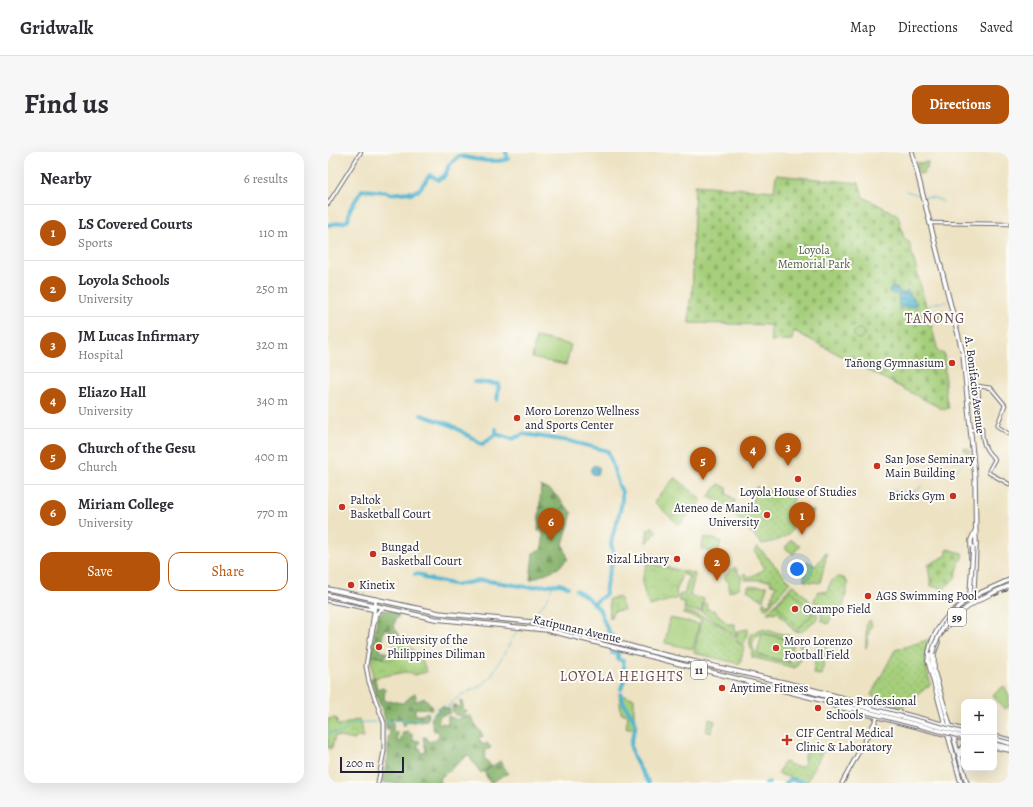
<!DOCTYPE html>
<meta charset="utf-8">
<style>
body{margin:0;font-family:Alegreya,serif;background:#f7f7f7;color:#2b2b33}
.controls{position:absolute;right:12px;bottom:12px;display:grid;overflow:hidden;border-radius:8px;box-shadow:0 4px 16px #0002}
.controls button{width:36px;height:36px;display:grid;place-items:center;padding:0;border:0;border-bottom:1px solid #e1e1e2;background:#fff;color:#2b2b33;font:20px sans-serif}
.scale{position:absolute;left:12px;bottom:10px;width:64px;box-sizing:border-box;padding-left:4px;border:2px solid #22223b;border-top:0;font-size:11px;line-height:14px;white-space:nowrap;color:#22223b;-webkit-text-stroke:3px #fdfcf7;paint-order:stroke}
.you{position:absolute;left:469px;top:417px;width:14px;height:14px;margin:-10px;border:3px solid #fff;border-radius:50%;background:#1a73e8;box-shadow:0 0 0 6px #1a73e833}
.badge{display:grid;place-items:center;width:26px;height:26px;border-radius:50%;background:#b45309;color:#fff;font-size:13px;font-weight:700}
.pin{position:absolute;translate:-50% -33px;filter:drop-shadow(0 1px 2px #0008)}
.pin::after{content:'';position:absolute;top:21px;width:14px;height:12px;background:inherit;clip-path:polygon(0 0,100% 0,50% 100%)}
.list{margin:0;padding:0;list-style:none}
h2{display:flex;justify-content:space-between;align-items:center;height:52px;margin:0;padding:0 16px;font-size:17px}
h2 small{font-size:13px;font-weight:400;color:#7c7c81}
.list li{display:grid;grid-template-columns:26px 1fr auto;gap:12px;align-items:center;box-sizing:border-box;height:56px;padding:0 16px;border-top:1px solid #e1e1e2}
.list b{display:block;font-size:15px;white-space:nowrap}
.list p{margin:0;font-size:13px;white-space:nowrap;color:#7c7c81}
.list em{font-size:13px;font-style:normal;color:#7c7c81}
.actions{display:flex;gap:8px;padding:12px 16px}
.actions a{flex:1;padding:9px 0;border:1px solid #b45309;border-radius:12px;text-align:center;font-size:14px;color:#b45309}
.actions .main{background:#b45309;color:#fff}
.map{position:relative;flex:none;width:681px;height:631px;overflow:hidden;border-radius:12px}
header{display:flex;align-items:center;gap:24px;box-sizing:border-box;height:56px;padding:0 20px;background:#fff;border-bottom:1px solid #e1e1e2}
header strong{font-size:19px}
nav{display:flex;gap:22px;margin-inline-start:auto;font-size:14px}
.intro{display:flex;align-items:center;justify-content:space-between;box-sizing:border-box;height:96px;padding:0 24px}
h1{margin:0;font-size:28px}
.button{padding:10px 18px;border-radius:12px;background:#b45309;color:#fff;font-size:14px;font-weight:700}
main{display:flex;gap:24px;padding:0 24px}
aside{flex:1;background:#fff;border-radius:12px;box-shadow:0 4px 16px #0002}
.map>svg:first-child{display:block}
.grass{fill:url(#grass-dots);stroke:#64785b}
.forest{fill:url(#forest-firs);stroke:#536a53}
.cemetery{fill:url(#cemetery-stones);stroke:#64785b}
.park{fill:url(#park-crowns);stroke:#64785b}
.pitch{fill:#a6cf7b;stroke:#64785b;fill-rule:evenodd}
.water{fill:url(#water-rules);stroke:#3a6c86}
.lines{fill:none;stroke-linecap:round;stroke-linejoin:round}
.stream{stroke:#52b6d1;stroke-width:1}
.river{stroke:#52b6d1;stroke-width:4}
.tertiary-casing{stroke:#69656a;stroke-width:4.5}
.secondary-casing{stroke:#69656a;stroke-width:5}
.primary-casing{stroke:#69656a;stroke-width:5.5}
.tertiary{stroke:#fff;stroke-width:2.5}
.secondary{stroke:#fff;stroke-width:3}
.primary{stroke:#fff;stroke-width:3.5}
.rail{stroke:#22223b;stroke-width:1;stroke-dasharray:6 3;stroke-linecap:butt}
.primary-bridge-casing{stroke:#69656a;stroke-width:5.5;stroke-linecap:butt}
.primary-bridge{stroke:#fff;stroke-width:3.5}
.poi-dot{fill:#c8321e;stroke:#fdfcf7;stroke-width:1.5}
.labels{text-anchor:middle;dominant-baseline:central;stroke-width:4;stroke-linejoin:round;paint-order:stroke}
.shield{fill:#fdfcf7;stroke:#646373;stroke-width:1}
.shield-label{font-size:11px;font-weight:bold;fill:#22223b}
.park-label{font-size:12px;fill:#505f51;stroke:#fdfcf7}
.poi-label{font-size:12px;fill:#22223b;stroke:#fdfcf7;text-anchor:start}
.street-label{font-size:12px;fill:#22223b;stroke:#fdfcf7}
.quarter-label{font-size:14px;letter-spacing:1px;fill:#674a51;stroke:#fdfcf7}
</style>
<header>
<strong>Gridwalk</strong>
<nav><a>Map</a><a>Directions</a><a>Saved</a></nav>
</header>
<div class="intro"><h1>Find us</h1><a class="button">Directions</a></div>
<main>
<aside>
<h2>Nearby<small>6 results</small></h2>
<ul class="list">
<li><span class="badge">1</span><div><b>LS Covered Courts</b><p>Sports</p></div><em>110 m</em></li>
<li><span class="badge">2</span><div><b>Loyola Schools</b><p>University</p></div><em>250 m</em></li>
<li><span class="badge">3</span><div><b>JM Lucas Infirmary</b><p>Hospital</p></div><em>320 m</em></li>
<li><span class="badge">4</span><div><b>Eliazo Hall</b><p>University</p></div><em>340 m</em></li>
<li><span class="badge">5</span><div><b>Church of the Gesu</b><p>Church</p></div><em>400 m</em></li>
<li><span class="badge">6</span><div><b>Miriam College</b><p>University</p></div><em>770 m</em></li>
</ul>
<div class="actions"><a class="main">Save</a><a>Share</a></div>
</aside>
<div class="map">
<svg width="681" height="631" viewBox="0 0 681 631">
<defs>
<pattern id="grass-dots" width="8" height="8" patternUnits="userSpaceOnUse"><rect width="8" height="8" fill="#a6cf7b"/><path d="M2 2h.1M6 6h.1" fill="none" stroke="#8fb16b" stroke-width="1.8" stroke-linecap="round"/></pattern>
<pattern id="forest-firs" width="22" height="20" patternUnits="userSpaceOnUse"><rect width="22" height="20" fill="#84b26b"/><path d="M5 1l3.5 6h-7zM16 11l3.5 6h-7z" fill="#6c9059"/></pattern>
<pattern id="cemetery-stones" width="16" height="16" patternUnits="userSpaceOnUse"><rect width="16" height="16" fill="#a6cf7b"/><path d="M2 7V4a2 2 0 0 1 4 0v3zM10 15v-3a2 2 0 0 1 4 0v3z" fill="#8fb16b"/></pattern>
<pattern id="park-crowns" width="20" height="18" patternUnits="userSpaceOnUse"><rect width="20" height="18" fill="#a6cf7b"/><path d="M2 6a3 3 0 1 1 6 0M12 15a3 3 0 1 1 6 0" fill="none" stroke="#8fb16b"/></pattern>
<pattern id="water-rules" width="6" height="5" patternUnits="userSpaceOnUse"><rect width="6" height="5" fill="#52b6d1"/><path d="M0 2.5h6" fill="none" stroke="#4494ab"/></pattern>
</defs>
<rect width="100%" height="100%" fill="#fdfcf7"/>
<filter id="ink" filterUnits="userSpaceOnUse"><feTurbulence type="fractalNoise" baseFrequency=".025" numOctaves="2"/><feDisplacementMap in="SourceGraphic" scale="8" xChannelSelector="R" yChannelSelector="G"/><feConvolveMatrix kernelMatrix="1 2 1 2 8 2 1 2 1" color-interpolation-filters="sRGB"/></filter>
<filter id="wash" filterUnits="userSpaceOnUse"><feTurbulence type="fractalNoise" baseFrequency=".012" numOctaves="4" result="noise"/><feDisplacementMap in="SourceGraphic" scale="16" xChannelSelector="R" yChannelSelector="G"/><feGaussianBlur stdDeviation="0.9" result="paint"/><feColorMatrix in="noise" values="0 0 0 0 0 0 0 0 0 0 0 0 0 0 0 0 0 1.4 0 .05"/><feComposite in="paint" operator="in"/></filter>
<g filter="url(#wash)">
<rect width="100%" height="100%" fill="#ede2c2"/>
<g class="grass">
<path d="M391,332l8,4 -1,5 8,6 1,6 -2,2 4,5 15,-9 4,-16 38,10 -2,9 22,5 -7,13 -7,-5c-12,18 -16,21 -38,25l-40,-42 -14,-5z"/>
<path d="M324,374l5,5 -11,12 2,-14 4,1z"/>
<path d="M376,385l17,4 -3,12 -17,-4z"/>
<path d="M430,395l32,35 -24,28 -4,-6 2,-3 1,3h5l6,-19 -6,-1 1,-4h-27l-2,-5 4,-2 2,5 17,-9 -11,-19z"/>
<path d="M497,401l2,1 -7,29 -16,-2 2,-20 10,5z"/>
<path d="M356,419l11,3 -5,22 14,3 -3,13 -17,-3 1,-7 -6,-1 1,-7 4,1 5,-19 -5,-1z"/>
<path d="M510,425l6,1 4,5 -6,31h-9l-5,10 -6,-3 -1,-9 -7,-11 4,-10 9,1 4,-11z"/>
<path d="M465,432c10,10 23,20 25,34l-17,14 -7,-1 -16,-19 -11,1z"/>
<path d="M376,451l3,1 -1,4 9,3 12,13h8v13l-8,-8 -25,-17z"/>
<path d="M356,459c16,4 29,8 42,19 6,5 10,15 18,16l-4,18 -46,-11 7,-34 -18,-5z"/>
<path d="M542,468l2,6 -2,1 -4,21v-24z"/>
<path d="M420,477l-4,15 -5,-1 -3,-4 1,-8z"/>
<path d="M602,487c-7,15 -5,29 1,45l-34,27 -17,-5 1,-4 -10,-7 24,-45z"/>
<path d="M490,489l9,1 -5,33 -9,-1z"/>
<path d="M381,567l6,2 -4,12 -5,-2z"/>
<path d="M484,592l13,3 -18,35 -29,-8 6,-12 13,5h4l4,-4 -1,-6z"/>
</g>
<g class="forest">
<path d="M213,334l12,6 19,21 -9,31 5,15 -10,9 -28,12 3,-27 8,-3 2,-8v-10l-5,-1z"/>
<path d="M58,458l13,3 -1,5h-2l-2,8 6,10 -11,-1v-5l-5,-1 -4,22 8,2 -4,5 -13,-2 7,-42z"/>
<path d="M47,526l2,11 6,-2 2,2 -1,10 4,3 1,-1 14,2 12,-10 1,5 -2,4 11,-4 7,8v3l-17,-1v7h6l7,-3 -1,8 -14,2 -4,-1 -5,5 -2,-6 -13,-1 4,3v9l5,1 -1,9 3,1 3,-10 5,-1v3h4v6l8,1 -3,7h3l2,5 4,-2 -3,-14h3l2,5 9,-3 2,-3 -1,-5h-4l-3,-13 2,-4 5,-2v-4l6,-2v2l6,1v4l-10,3 -2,8 5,-1 5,2v-9l10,4 2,-4 -1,-1 -3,1 -3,-4 -1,-6 3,-2 1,3 5,-1 -1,-5h2l2,10 2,-1 1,2 -2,2 1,3 4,-2 13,21 -5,2 5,7 4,-2 4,5 -5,2 -2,7 7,9 -10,7 -13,-18 -29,24 1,4h-58l6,-27v-19h1l1,-6 -4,-2 -2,-14 -14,-36z"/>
<path d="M172,609l8,12 -18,10 -6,-11z"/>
</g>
<g class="cemetery">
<path d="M448,23l83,8 4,14 35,18 6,23 5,4 29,109 6,3c2,16 -1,42 5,54l-7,1 -148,-78 -2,9 -21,1 -1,-16 -81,-2 1,-24h2l1,-32h-1l3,-82 79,6z"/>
<path d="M619,397l15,4 1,6 -3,2 -5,17 -11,11 -13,-3 -3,-21 19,-10z"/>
</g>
<g class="park">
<path d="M600,10l-1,7h-3v4l-5,1 -2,-11z"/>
<path d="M615,159l2,10 -8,1v-10z"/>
<circle cx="531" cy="182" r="5"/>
<path d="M636,296l5,1 1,10 -14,2 2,-7 8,1 1,-4 -3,-1z"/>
<path d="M347,325l27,23 -23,25 -25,-23z"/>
<path d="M320,411l35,8 -7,21 2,6 -29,8c-6,-18 -10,-25 -1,-43z"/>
<path d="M407,415c5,7 8,13 4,21l-10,4v-9l-5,-6z"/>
<path d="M420,434h19l-4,14 -16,-10z"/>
<path d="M291,445l5,13 -10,1 -4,7 -1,-19z"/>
<path d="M69,485l23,19 7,16 -13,3 -9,-3 -32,6 -2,-22 18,3 4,-6z"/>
<path d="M676,534l5,9v12l-5,2 -11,-14z"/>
<path d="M291,542l15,4v17l3,13h-11l2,-13 -7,-2z"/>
<path d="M8,566l2,8 21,-7 5,19 -8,-1 -1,3 -20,-4 -3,12h-4v-29z"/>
</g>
<g class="pitch">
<path d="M208,185l35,8 -5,20 -34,-7z"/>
<path d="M463,388l9,6 -7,8 -8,-6z"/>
<path d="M463,438l22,24 -15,14 -22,-24z"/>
<path d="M342,466l29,6 -6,25 -28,-6z"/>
<path d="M434,477l41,10 1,16 -9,13 -43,-11c1,-11 -11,-22 10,-28zM434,481l36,9 4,8 -1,6 -9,7 -34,-8 31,7 5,-21zM434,482l-5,20c-8,-7 -5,-18 5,-20z"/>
</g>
<g class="water">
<path d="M564,135l6,2 1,3 6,2 2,-4 2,3h2l-2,3h3l5,8 -8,4 -10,-1 -1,-13h-5l-4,-3z"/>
<circle cx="267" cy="318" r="4.5"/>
</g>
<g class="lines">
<g class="stream">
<path d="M578,39l16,5"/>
<path d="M597,45l10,1 8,4"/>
<path d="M607,151l12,-1"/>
<path d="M599,156l5,-4"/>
<path d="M624,322l10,-10"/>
<path d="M563,339l24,1 7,-6"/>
<path d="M222,439l4,-6"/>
<path d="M209,458l6,-5 6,-10"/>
<path d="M202,466l5,-5"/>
<path d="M133,543l18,-8 11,-9 27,-47"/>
<path d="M103,565l6,-7 13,-4v-2l10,-8"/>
<path d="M58,570c15,-2 12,-7 27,-1l4,-2h6"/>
<path d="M0,581h14l8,-9 15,-2h17"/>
</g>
<g class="river">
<path d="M0,73l17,-3 3,-2 2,-11 12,-19 26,2 1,2 21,-2 1,2 6,-4 1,1 12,-16 9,5 3,-3 1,1 4,-7 2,-6 10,-9c15,3 34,8 49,3l-2,-7"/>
<path d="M146,230l25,2 -2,16"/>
<path d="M93,263l30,10 31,19 14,-10"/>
<path d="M168,277v5l16,5 12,-5 45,7 39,10 11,35c9,10 -4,39 -7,52l-1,6 4,15c-4,4 -11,29 -9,35l-13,10"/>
<path d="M87,422l8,1 1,3 29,6"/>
<path d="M128,433l26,-5 45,7"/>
<path d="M201,435l31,-3 8,3"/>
<path d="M248,438c8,4 21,15 25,23 4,10 5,17 12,25"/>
<path d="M284,501h6v6l5,2 2,16 -4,12"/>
<path d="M293,542c1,12 10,17 14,28 2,7 -3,14 -4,21 -1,13 11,29 18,40"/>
<path d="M438,631h3"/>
<path d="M458,631l4,-4 16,4"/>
</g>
</g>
</g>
<g filter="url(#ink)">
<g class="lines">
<defs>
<g id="tertiary">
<path d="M0,52l33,-52"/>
<path d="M602,71l79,1"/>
<path d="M639,247l12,1 -1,-14 13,2 14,17 -8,21 12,8"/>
<path d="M642,278l12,-2c0,13 2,22 13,31l-6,11v3l20,11"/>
<path d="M0,449l46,9"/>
</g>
<g id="secondary">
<path d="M48,447l-10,67 3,16 15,41v28l-6,32"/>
<path d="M42,492l6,-30 7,-6"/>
<path d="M514,631l35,-65"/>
</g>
<g id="primary">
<path d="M584,0l51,202 12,123 1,68 -2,43"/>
<path d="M643,406v-18l4,-9"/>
<path d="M0,437l111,24 113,11 96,27 139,32 177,47"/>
<path d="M0,443l107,24 112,11 305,78"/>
<path d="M635,451l17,-10 29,-13"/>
<path d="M41,453l5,5"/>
<path d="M630,455c-17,13 -29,32 -30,54l33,122"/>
<path d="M613,482c15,-24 42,-38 68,-48"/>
<path d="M610,490l-4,11v18l33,112"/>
<path d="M604,502v12"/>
<path d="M456,532l69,20"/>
<path d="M504,553l132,34"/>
<path d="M666,584l15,4"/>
<path d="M666,592l15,3"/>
<path d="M666,595l15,3"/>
<path d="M632,604l1,-7 3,-4"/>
</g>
</defs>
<use href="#tertiary" class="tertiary-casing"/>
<use href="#secondary" class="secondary-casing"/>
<use href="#primary" class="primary-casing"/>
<use href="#tertiary" class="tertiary"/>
<use href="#secondary" class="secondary"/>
<use href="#primary" class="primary"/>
<path class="rail" d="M666,444l15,-6"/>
<defs>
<g id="primary-bridge">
<path d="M604,502l3,-10 10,-20 25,-30 3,-47"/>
<path d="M525,552l111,29"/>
<path d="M524,556l112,29"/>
<path d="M666,587l15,4"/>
</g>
</defs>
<use href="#primary-bridge" class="primary-bridge-casing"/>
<use href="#primary-bridge" class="primary-bridge"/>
</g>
</g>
<g class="poi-dot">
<circle cx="624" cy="211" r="4"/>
<circle cx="189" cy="266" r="4"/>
<circle cx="549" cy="314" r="4"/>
<circle cx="470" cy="327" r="4"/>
<circle cx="625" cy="344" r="4"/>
<circle cx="14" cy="355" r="4"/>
<circle cx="439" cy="363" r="4"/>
<circle cx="45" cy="402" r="4"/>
<circle cx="349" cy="407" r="4"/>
<circle cx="23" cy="433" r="4"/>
<circle cx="540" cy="444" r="4"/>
<circle cx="467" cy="457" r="4"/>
<circle cx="51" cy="495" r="4"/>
<circle cx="448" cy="496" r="4"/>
<circle cx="394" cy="536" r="4"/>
<circle cx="490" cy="556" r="4"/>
<path d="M457 582h4v4h4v4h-4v4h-4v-4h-4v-4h4z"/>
</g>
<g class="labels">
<g class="shield">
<rect x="620" y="456" width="18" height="18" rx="3"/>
<rect x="363" y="509" width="16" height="18" rx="3"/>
</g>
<g class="shield-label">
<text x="629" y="465">59</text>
<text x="371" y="518">11</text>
</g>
<g class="park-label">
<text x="486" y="98">Loyola<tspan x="486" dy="14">Memorial Park</tspan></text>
</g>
<g class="poi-label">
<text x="616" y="211" text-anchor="end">Tañong Gymnasium</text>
<text x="197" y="259">Moro Lorenzo Wellness<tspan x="197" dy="14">and Sports Center</tspan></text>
<text x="557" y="307">San Jose Seminary<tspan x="557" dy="14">Main Building</tspan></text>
<text x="470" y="340" text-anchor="middle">Loyola House of Studies</text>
<text x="617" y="344" text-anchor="end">Bricks Gym</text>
<text x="22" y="348">Paltok<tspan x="22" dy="14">Basketball Court</tspan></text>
<text x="431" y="356" text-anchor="end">Ateneo de Manila<tspan x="431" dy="14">University</tspan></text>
<text x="53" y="395">Bungad<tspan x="53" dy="14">Basketball Court</tspan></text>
<text x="341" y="407" text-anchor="end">Rizal Library</text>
<text x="31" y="433">Kinetix</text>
<text x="548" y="444">AGS Swimming Pool</text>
<text x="475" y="457">Ocampo Field</text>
<text x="59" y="488">University of the<tspan x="59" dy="14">Philippines Diliman</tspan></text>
<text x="456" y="489">Moro Lorenzo<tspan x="456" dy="14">Football Field</tspan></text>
<text x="402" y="536">Anytime Fitness</text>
<text x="498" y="549">Gates Professional<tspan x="498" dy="14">Schools</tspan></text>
<text x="468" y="581">CIF Central Medical<tspan x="468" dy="14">Clinic &amp; Laboratory</tspan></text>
</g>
<g class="street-label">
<text transform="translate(647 233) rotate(83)">A. Bonifacio Avenue</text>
<text transform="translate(249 477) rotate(13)">Katipunan Avenue</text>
</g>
<g class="quarter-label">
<text x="607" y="166">TAÑONG</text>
<text x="294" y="524">LOYOLA HEIGHTS</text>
</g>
</g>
</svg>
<div class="controls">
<button>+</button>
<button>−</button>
</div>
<div class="scale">200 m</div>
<div class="you"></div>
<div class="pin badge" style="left:474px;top:383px">1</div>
<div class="pin badge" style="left:389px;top:429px">2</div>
<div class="pin badge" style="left:460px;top:314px">3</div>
<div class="pin badge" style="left:425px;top:317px">4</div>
<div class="pin badge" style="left:375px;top:328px">5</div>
<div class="pin badge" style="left:223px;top:389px">6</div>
</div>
</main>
